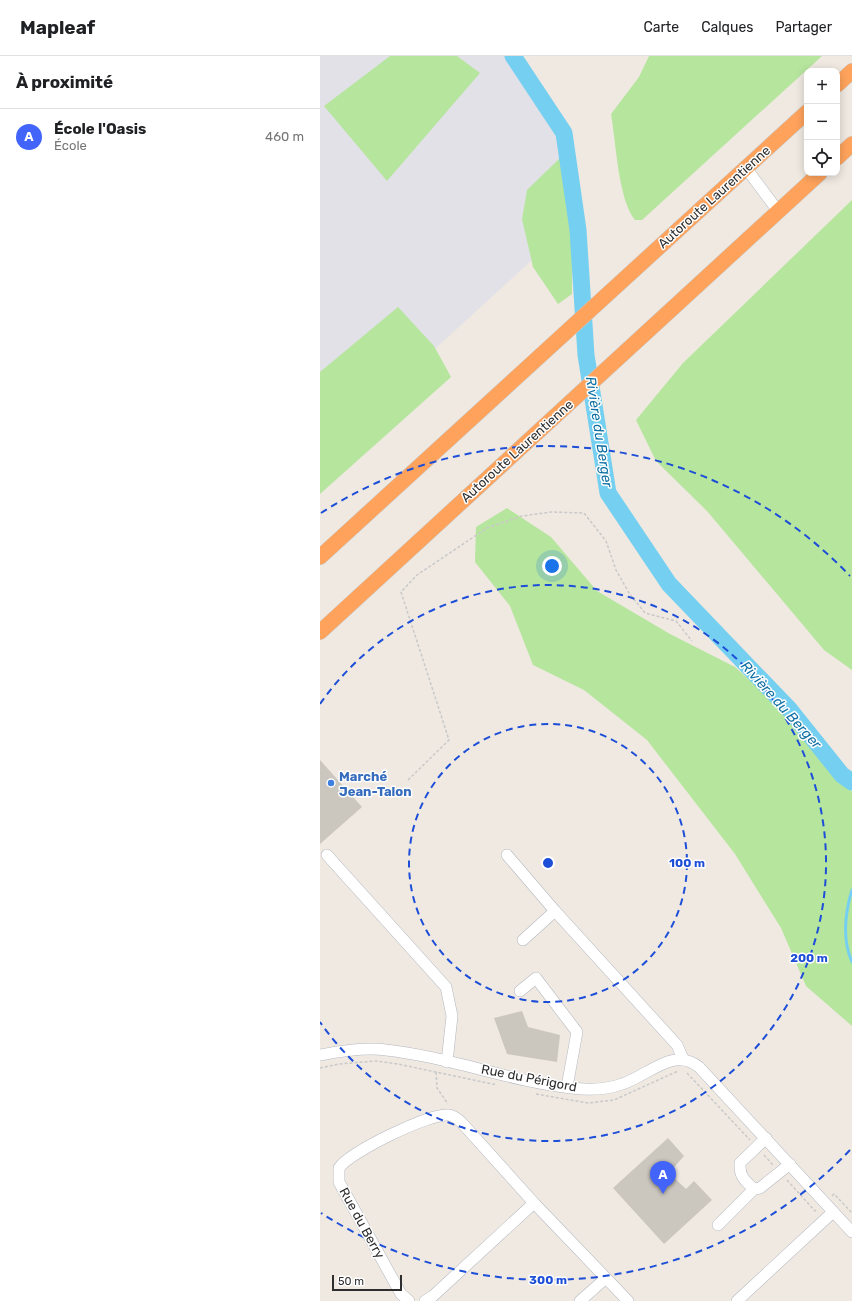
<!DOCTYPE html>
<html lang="fr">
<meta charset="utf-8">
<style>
body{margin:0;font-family:Rubik,sans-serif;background:#f2f2f2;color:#202124}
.controls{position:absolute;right:12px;top:12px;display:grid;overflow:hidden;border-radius:8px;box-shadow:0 2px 10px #0003}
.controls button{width:36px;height:36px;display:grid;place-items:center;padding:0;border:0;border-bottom:1px solid #e0e0e0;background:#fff;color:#202124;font:20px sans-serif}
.scale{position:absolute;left:12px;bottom:10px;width:70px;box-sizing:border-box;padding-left:4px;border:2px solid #2e2e2e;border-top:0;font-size:11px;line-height:14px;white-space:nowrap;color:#2e2e2e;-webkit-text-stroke:3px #fff;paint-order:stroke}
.you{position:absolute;left:232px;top:510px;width:14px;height:14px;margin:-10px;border:3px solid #fff;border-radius:50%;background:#1a73e8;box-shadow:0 0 0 6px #1a73e833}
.badge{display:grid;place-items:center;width:26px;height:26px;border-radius:50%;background:#4264fb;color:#fff;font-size:13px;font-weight:700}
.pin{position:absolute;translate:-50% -33px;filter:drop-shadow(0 1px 2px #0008)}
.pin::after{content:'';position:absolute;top:21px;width:14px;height:12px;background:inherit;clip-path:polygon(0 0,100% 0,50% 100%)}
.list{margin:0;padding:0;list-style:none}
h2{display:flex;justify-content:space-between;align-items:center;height:52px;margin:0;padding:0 16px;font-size:17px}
h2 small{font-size:13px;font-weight:400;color:#757577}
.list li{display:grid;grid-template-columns:26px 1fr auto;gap:12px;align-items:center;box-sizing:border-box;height:56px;padding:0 16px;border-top:1px solid #e0e0e0}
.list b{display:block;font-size:15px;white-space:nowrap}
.list p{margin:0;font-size:13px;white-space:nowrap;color:#757577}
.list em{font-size:13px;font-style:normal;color:#757577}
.icon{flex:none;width:22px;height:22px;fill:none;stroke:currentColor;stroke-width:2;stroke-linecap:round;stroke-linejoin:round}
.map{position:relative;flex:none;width:532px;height:1245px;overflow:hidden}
header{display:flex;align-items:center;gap:24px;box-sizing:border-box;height:56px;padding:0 20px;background:#fff;border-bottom:1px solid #e0e0e0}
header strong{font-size:19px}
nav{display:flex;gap:22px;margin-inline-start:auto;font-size:14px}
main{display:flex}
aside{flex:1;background:#fff}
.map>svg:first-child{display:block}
.industrial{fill:#e3e1e8}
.green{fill:#b6e59e}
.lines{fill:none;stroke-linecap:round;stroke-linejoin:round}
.stream{stroke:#75cff0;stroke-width:3}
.river{stroke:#75cff0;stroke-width:17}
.building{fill:#cbc7bf}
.minor-casing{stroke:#b4b7c1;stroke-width:12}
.highway-casing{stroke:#c9c9c9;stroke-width:16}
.path{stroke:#c9c9c9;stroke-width:1.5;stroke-dasharray:3 2;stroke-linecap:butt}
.minor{stroke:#fff;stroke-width:11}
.highway{stroke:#ffa35c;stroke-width:15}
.ring{fill:none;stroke:#1d4ed8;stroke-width:2;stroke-dasharray:7 5}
.shop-dot{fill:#3f7fe0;stroke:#fff;stroke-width:1.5}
.labels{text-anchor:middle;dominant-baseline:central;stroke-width:3;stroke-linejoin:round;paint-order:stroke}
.street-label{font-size:13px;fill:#2e2e2e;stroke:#fff}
.shop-label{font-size:13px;font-weight:bold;fill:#366cbe;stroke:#fff;text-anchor:start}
.water-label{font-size:14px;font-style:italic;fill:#0d6fa3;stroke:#fff}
.centre{fill:#1d4ed8;stroke:#fff;stroke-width:2}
.ring-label{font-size:12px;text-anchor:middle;font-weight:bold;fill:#1d4ed8;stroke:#fff;stroke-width:3;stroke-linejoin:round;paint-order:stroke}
</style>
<header>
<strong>Mapleaf</strong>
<nav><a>Carte</a><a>Calques</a><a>Partager</a></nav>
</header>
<main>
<aside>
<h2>À proximité<small></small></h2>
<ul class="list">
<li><span class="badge">A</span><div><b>École l'Oasis</b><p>École</p></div><em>460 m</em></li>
</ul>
</aside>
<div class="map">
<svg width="532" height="1245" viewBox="0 0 532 1245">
<rect width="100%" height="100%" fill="#efe9e1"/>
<path class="industrial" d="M0,0h202l5,5 43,82 8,75 -258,236z"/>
<g class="green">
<path d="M70,0h67l23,17 -93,108 -63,-75z"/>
<path d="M329,0h173l-180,164h-7c-17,-21 -19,-78 -24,-106l28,-37z"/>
<path d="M241,101l11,70v67l-14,10 -25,-37 -11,-48 5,-29z"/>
<path d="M532,144v470l-28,-20 -117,-139 -51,-50 -20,-41 47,-57z"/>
<path d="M78,251l36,39 17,31 -131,117v-122z"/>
<path d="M187,452l44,29 46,54 73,43 65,33 75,68 42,57v234l-46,-40 -25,-58 -46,-74 -88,-114 -63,-50 -51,-25 -23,-59 -35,-44 1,-35z"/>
</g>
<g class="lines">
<path class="stream" d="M532,834c-7,23 -10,49 0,72"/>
<path class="river" d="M193,0l51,77 14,97 8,125 22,138 61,91 121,126 52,65 10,7"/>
</g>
<g class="building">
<path d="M0,704l42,47 -42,37z"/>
<path d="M202,955l6,16 32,8 -3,27 -50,-8 -13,-36z"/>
<path d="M348,1082l16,18 -15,17 17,16 8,-8 18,19 -48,44 -51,-56z"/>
</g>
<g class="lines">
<defs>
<g id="minor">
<path d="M426,112l32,43"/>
<path d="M7,799l119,132 6,29 -5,46"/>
<path d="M187,799l48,56 122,134 6,14"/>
<path d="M203,884l32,-29"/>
<path d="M200,935l16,-13 41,54 -10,55"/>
<path d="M0,999c21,-4 45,-8 66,-5 63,7 123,31 185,38 17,2 35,2 51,-4 26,-8 51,-38 77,-17l153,165"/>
<path d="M446,1082l-26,25c-1,13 5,18 14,26l6,-1 30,-24"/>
<path d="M398,1169l36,-36"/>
<path d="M89,1245l-8,-7 -62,-112v-14c11,-16 90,-55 110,-53 5,1 9,4 13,8l72,80 94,98"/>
<path d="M105,1245l8,-5 101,-93"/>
<path d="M260,1245l26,-23"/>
<path d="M417,1245l96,-89"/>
</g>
<g id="highway">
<path d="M517,29l15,-14"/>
<path d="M517,102l15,-14"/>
<path d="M0,501l487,-445"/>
<path d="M0,576l500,-459"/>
</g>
</defs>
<use href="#minor" class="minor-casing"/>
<use href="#highway" class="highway-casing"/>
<g class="path">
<path d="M88,724l41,-40 -48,-148 16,-17 70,-47 35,-12 29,-4 33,1 22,28 10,29 13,23 16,20 31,8 16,20"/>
<path d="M0,1012l19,-4 37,-3 22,3 99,21"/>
<path d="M116,1016l1,16 11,16"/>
<path d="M367,1017l63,67"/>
<path d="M216,1038l52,9 26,-3 64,-29"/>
<path d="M444,1099l9,10"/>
<path d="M467,1124l28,31 2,-2"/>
<path d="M512,1140l2,-2 2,2 16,17"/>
</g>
<use href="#minor" class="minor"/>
<use href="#highway" class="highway"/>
</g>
<g class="ring">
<circle cx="228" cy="807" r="139"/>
<path d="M0 648A278 278 0 1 1 0 966"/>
<path d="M530 1094A417 417 0 0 1 1 1157M1 457A417 417 0 0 1 530 520"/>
</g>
<circle class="shop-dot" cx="11" cy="727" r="4"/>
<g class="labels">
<g class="street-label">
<text transform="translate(394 141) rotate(-42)">Autoroute Laurentienne</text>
<text transform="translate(197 395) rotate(-42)">Autoroute Laurentienne</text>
<text transform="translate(209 1022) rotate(11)">Rue du Périgord</text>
<text transform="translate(42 1167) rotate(61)">Rue du Berry</text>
</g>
<g class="shop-label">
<text x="19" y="720">Marché<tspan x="19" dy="15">Jean-Talon</tspan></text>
</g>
<g class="water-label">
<text transform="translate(279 376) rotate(81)">Rivière du Berger</text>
<text transform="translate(461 649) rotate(48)">Rivière du Berger</text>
</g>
</g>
<circle cx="228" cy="807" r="6" class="centre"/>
<g class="ring-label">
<text x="367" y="811">100 m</text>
<text x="489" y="906">200 m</text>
<text x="228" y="1228">300 m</text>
</g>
</svg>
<div class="controls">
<button>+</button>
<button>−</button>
<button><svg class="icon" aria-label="locate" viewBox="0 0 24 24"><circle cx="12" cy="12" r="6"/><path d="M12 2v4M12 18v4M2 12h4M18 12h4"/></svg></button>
</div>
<div class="scale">50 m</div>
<div class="you"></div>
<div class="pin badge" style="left:343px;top:1138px">A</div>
</div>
</main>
